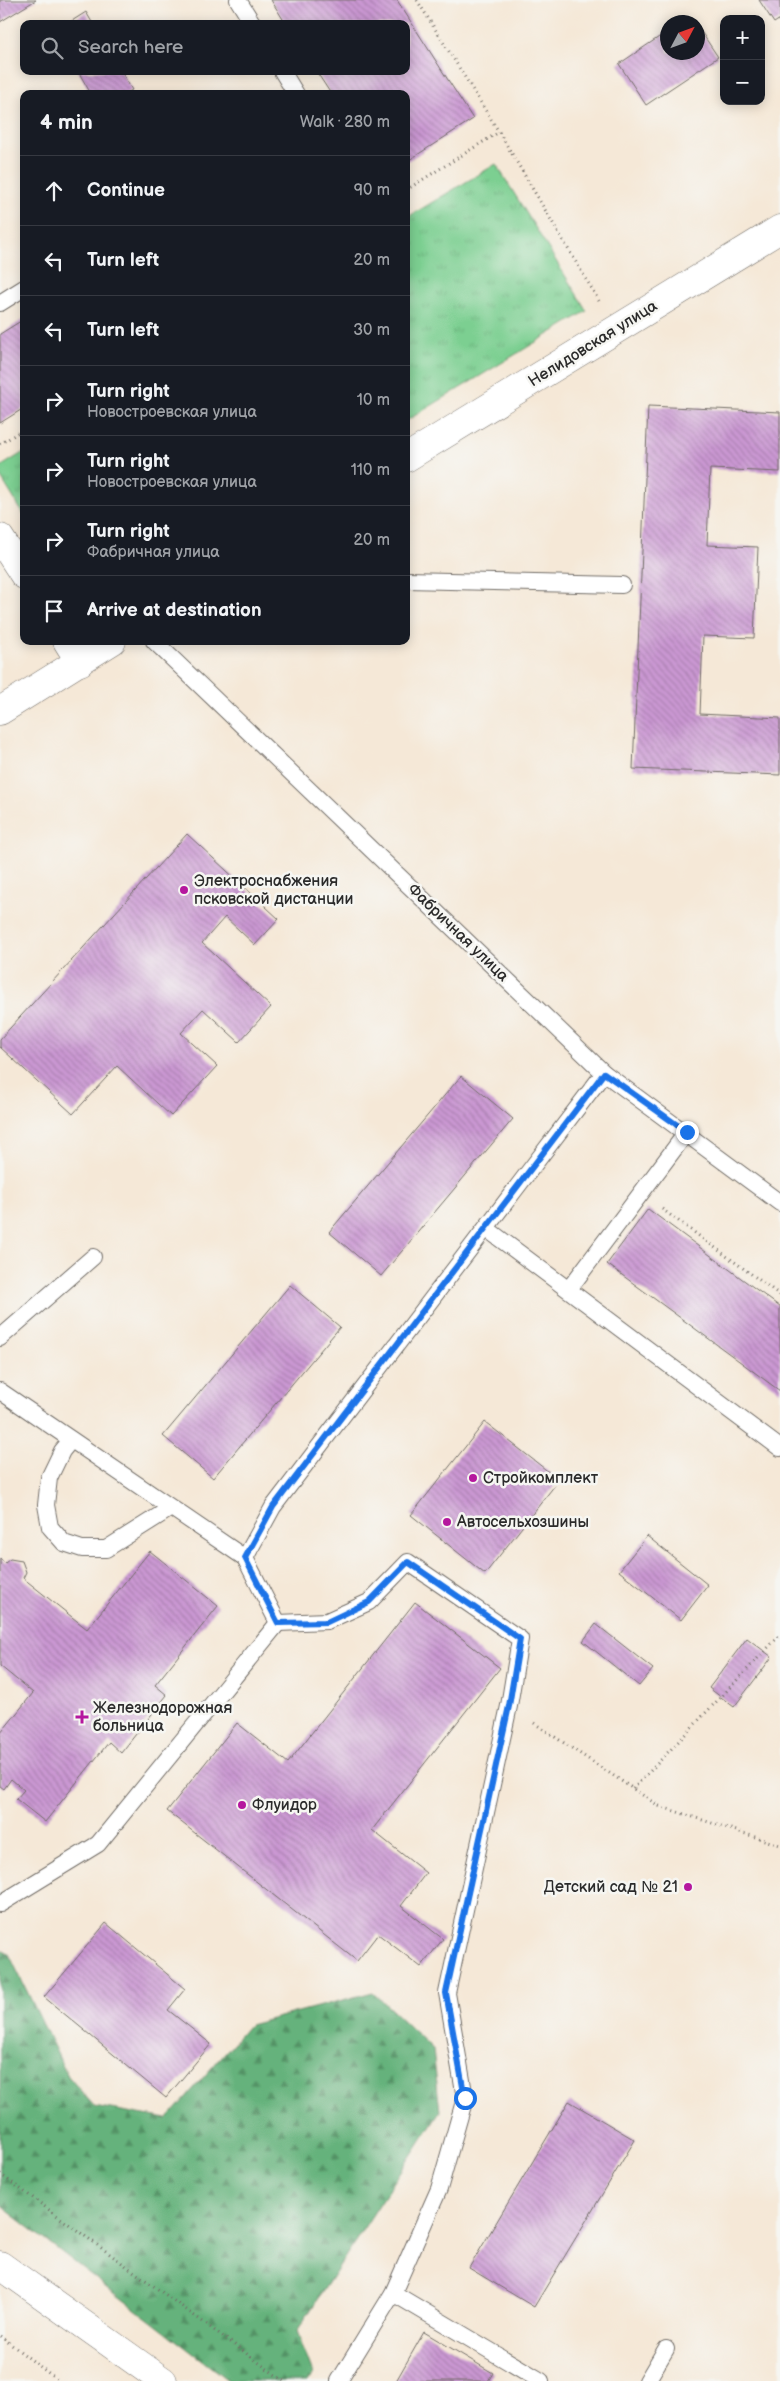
<!DOCTYPE html>
<meta charset="utf-8">
<style>
body{margin:0;font-family:"Balsamiq Sans",sans-serif;background:#20242c;color:#f1f3f6}
.controls{position:absolute;right:15px;top:15px;display:grid;overflow:hidden;border-radius:10px;box-shadow:0 2px 12px #0003}
.controls button{width:45px;height:45px;display:grid;place-items:center;padding:0;border:0;border-bottom:1px solid #363941;background:#171b24;color:#f1f3f6;font:25px sans-serif}
.compass{position:absolute;left:660px;top:15px;width:45px;height:45px;border-radius:50%;background:#171b24;box-shadow:0 2px 12px #0003;rotate:49deg}
.stop{position:absolute;width:15px;height:15px;margin:-11px;border:4px solid #1a73e8;border-radius:50%;background:#fff}
.stop.end{background:#1a73e8;border-color:#fff;box-shadow:0 1px 5px #0008}
.list{margin:0;padding:0;list-style:none}
h2{display:flex;justify-content:space-between;align-items:center;height:65px;margin:0;padding:0 20px;font-size:21px}
h2 small{font-size:16px;font-weight:400;color:#9ea1a6}
.list li{display:grid;grid-template-columns:32px 1fr auto;gap:15px;align-items:center;box-sizing:border-box;height:70px;padding:0 20px;border-top:1px solid #363941}
.list b{display:block;font-size:19px;white-space:nowrap}
.list p{margin:0;font-size:16px;white-space:nowrap;color:#9ea1a6}
.list em{font-size:16px;font-style:normal;color:#9ea1a6}
.icon{flex:none;width:28px;height:28px;fill:none;stroke:currentColor;stroke-width:2;stroke-linecap:round;stroke-linejoin:round}
.map{position:relative;flex:none;width:780px;height:2381px;overflow:hidden}
.search{position:absolute;background:#171b24;box-shadow:0 2px 12px #0003;left:20px;top:20px;width:390px;height:55px;display:flex;align-items:center;gap:12px;box-sizing:border-box;padding:0 18px;border-radius:10px;color:#9ea1a6;font-size:19px}
.panel{position:absolute;background:#171b24;box-shadow:0 2px 12px #0003;left:20px;top:90px;width:390px;height:555px;border-radius:10px}
.map>svg:first-child{display:block}
.forest{fill:url(#forest-firs);stroke:#486e53}
.park{fill:url(#park-tufts);stroke:#547d5e}
.building{fill:url(#building-back-hatch)}
.lines{fill:none;stroke-linecap:round;stroke-linejoin:round}
.lane-casing{stroke:#726d67;stroke-width:18}
.street-casing{stroke:#726d67;stroke-width:29}
.secondary-casing{stroke:#726d67;stroke-width:29}
.path{stroke:#726d67;stroke-width:3;stroke-dasharray:1 4;stroke-linecap:butt}
.lane{stroke:#fff;stroke-width:16}
.street{stroke:#fff;stroke-width:28}
.secondary{stroke:#fff;stroke-width:28}
.route{stroke:#1a73e8;stroke-width:6}
.poi-dot{fill:#b5179e;stroke:#f6f6f2;stroke-width:2}
.labels{text-anchor:middle;dominant-baseline:central;stroke-width:5;stroke-linejoin:round;paint-order:stroke}
.street-label{font-size:16px;fill:#2b2b2b;stroke:#f6f6f2}
.poi-label{font-size:16px;fill:#2b2b2b;stroke:#f6f6f2;text-anchor:start}
</style>
<div class="map">
<svg width="780" height="2381" viewBox="0 0 780 2381">
<defs>
<pattern id="forest-firs" width="22" height="20" patternUnits="userSpaceOnUse" patternTransform="scale(1.25)"><rect width="22" height="20" fill="#65b27b"/><path d="M5 1l3.5 6h-7zM16 11l3.5 6h-7z" fill="#539165"/></pattern>
<pattern id="park-tufts" width="24" height="20" patternUnits="userSpaceOnUse" patternTransform="scale(1.25)"><rect width="24" height="20" fill="#7ccf91"/><path d="M3 7l-1-3M5 7V3M7 7l1-3M15 17l-1-3M17 17v-4M19 17l1-3" fill="none" stroke="#6bb27d"/></pattern>
<pattern id="building-back-hatch" width="6" height="6" patternUnits="userSpaceOnUse" patternTransform="scale(1.25)"><rect width="6" height="6" fill="#cb98d3"/><path d="M-1 5l2 2M0 0l6 6M5-1l2 2" fill="none" stroke="#a57cab"/></pattern>
</defs>
<rect width="100%" height="100%" fill="#f6f6f2"/>
<filter id="ink" filterUnits="userSpaceOnUse"><feTurbulence type="fractalNoise" baseFrequency=".02" numOctaves="2"/><feDisplacementMap in="SourceGraphic" scale="10" xChannelSelector="R" yChannelSelector="G"/><feConvolveMatrix kernelMatrix="1 2 1 2 8 2 1 2 1" color-interpolation-filters="sRGB"/></filter>
<filter id="wash" filterUnits="userSpaceOnUse"><feTurbulence type="fractalNoise" baseFrequency=".0096" numOctaves="4" result="noise"/><feDisplacementMap in="SourceGraphic" scale="20" xChannelSelector="R" yChannelSelector="G"/><feGaussianBlur stdDeviation="1.12" result="paint"/><feColorMatrix in="noise" values="0 0 0 0 0 0 0 0 0 0 0 0 0 0 0 0 0 1.4 0 .05"/><feComposite in="paint" operator="in"/></filter>
<g filter="url(#wash)">
<rect width="100%" height="100%" fill="#f5e8d7"/>
<path class="forest" d="M0,1949l9,5 59,122 26,30 73,13 82,-94 124,-33 60,57 7,62 -143,220 16,43 -5,7h-79l-229,-176z"/>
<g class="park">
<path d="M496,164l91,147 -181,110v-203z"/>
<path d="M24,452v63l-24,-39v-9z"/>
</g>
<g id="blocks">
<g class="building">
<path d="M0,0h36l-36,22z"/>
<path d="M271,0h126l76,119 -67,43v-68h-75l-15,-23h90v-47h-120z"/>
<path d="M759,0h21v19l-6,4z"/>
<path d="M86,12l7,12h-26z"/>
<path d="M698,27l20,30 -72,48 -27,-41 49,-33v21h30z"/>
<path d="M78,71h43l11,19 -7,4h-34z"/>
<path d="M24,319v89l-24,15v-89z"/>
<path d="M648,406l132,6v60l-70,-3 -3,76 51,2 -4,91 -51,-2 -3,78 80,4v57l-147,-6z"/>
<path d="M187,834l92,85 -24,26 -30,-28 -23,26 69,64 -32,35 -36,-33 -22,24 36,33 -46,50 -54,-50 -44,48 -73,-67v-8z"/>
<path d="M461,1076l52,43 -132,157 -52,-44z"/>
<path d="M648,1209l132,98v84l-173,-127z"/>
<path d="M290,1285l50,42 -127,151 -50,-42z"/>
<path d="M485,1422l74,58 -74,94 -74,-59z"/>
<path d="M647,1536l61,49 -27,35 -62,-49z"/>
<path d="M150,1551l68,55 -63,79 12,10 -46,58 -12,-11 -64,80 -29,-23 8,-9 -13,-11 -7,10 -4,-3v-52l33,-41 -33,-27v-107l5,4 5,-4 12,2 4,11 -3,6 64,51z"/>
<path d="M415,1602l85,66 -128,162 54,43 -25,33 42,33 -22,28 -43,-33 -21,27 -190,-150 70,-88 51,40z"/>
<path d="M596,1624l57,45 -14,17 -56,-45z"/>
<path d="M747,1638l25,19 -38,50 -25,-19z"/>
<path d="M106,1923l79,66 -17,21 43,34 -45,54 -122,-101z"/>
<path d="M569,2101l66,39 -101,167 -65,-39z"/>
<path d="M424,2332l69,41 -5,8h-92z"/>
</g>
</g>
</g>
<g filter="url(#ink)">
<use href="#blocks" fill-opacity="0" stroke="#726d67" stroke-width="1"/>
<g class="lines">
<defs>
<g id="lane">
<path d="M238,0l15,24"/>
<path d="M282,71l14,23"/>
<path d="M0,303l24,-15"/>
<path d="M406,580l216,5"/>
<path d="M154,641l450,432 176,130"/>
<path d="M487,1229l293,219"/>
<path d="M569,1289l118,-157"/>
<path d="M0,1338l93,-81"/>
<path d="M0,1391l245,167"/>
<path d="M71,1440l-9,11 -13,27 -3,27 4,22 14,16 18,6h24l65,-41"/>
<path d="M278,1623l49,-2 42,-19 39,-40 112,77 -11,67 -62,287 18,105 -26,91 -46,104 -54,88"/>
<path d="M0,1904l98,-60 180,-221 -33,-65 28,-51 331,-434"/>
<path d="M393,2293l148,88"/>
<path d="M647,2381l19,-32"/>
</g>
<g id="street">
<path d="M0,538l24,37"/>
<path d="M67,641l13,21"/>
</g>
<g id="secondary">
<path d="M406,458l374,-229"/>
<path d="M0,711l112,-70"/>
<path d="M0,2265l163,116"/>
</g>
</defs>
<use href="#lane" class="lane-casing"/>
<use href="#street" class="street-casing"/>
<use href="#secondary" class="secondary-casing"/>
<g class="path">
<path d="M417,0l82,132"/>
<path d="M406,190l93,-58 100,169"/>
<path d="M0,444l24,-15"/>
<path d="M662,1209l118,86"/>
<path d="M534,1723l125,83 121,39"/>
<path d="M633,1789l147,-154"/>
<path d="M0,2174l284,207"/>
<path d="M0,2336l59,45"/>
</g>
<use href="#lane" class="lane"/>
<use href="#street" class="street"/>
<use href="#secondary" class="secondary"/>
</g>
</g>
<g class="lines" filter="url(#ink)">
<path class="route" d="M465,2098l-19,-105 63,-287 11,-67 -112,-77 -39,40 -42,20 -49,1 -33,-65 28,-51 331,-434 83,59"/>
</g>
<g class="poi-dot">
<circle cx="184" cy="890" r="5"/>
<circle cx="473" cy="1478" r="5"/>
<circle cx="447" cy="1522" r="5"/>
<path d="M79.5 1709.5h5v5h5v5h-5v5h-5v-5h-5v-5h5z"/>
<circle cx="242" cy="1805" r="5"/>
<circle cx="688" cy="1887" r="5"/>
</g>
<g class="labels">
<g class="street-label">
<text transform="translate(593 344) rotate(-32)">Нелидовская улица</text>
<text transform="translate(458 933) rotate(44)">Фабричная улица</text>
</g>
<g class="poi-label">
<text x="194" y="881">Электроснабжения<tspan x="194" dy="18">псковской дистанции</tspan></text>
<text x="483" y="1478">Стройкомплект</text>
<text x="457" y="1522">Автосельхозшины</text>
<text x="93" y="1708">Железнодорожная<tspan x="93" dy="18">больница</tspan></text>
<text x="252" y="1805">Флуидор</text>
<text x="678" y="1887" text-anchor="end">Детский сад № 21</text>
</g>
</g>
</svg>
<div class="controls">
<button>+</button>
<button>−</button>
</div>
<svg class="compass" viewBox="-18 -18 36 36"><path d="M0-13l5 13h-10z" fill="#e53935"/><path d="M0 13l5-13h-10z" fill="#9ea1a6"/></svg>
<div class="stop" style="left:465px;top:2098px"></div>
<div class="stop end" style="left:687px;top:1132px"></div>
<div class="search"><svg class="icon" aria-label="search" viewBox="0 0 24 24"><circle cx="10" cy="10" r="6"/><path d="M15 15l6 6"/></svg>Search here</div>
<section class="panel">
<h2>4 min<small>Walk · 280 m</small></h2>
<ul class="list">
<li><svg class="icon" aria-label="ahead" viewBox="0 0 24 24"><path d="M12 20V5M6 11l6-6 6 6"/></svg><div><b>Continue</b></div><em>90 m</em></li>
<li><svg class="icon" aria-label="left" viewBox="0 0 24 24"><path d="M17 20v-9H6M10 6l-5 5 5 5"/></svg><div><b>Turn left</b></div><em>20 m</em></li>
<li><svg class="icon" aria-label="left" viewBox="0 0 24 24"><path d="M17 20v-9H6M10 6l-5 5 5 5"/></svg><div><b>Turn left</b></div><em>30 m</em></li>
<li><svg class="icon" aria-label="right" viewBox="0 0 24 24"><path d="M7 20v-9h11M14 6l5 5-5 5"/></svg><div><b>Turn right</b><p>Новостроевская улица</p></div><em>10 m</em></li>
<li><svg class="icon" aria-label="right" viewBox="0 0 24 24"><path d="M7 20v-9h11M14 6l5 5-5 5"/></svg><div><b>Turn right</b><p>Новостроевская улица</p></div><em>110 m</em></li>
<li><svg class="icon" aria-label="right" viewBox="0 0 24 24"><path d="M7 20v-9h11M14 6l5 5-5 5"/></svg><div><b>Turn right</b><p>Фабричная улица</p></div><em>20 m</em></li>
<li><svg class="icon" aria-label="arrive" viewBox="0 0 24 24"><path d="M6 21V4h12l-3 4 3 4H6"/></svg><div><b>Arrive at destination</b></div></li>
</ul>
</section>
</div>
